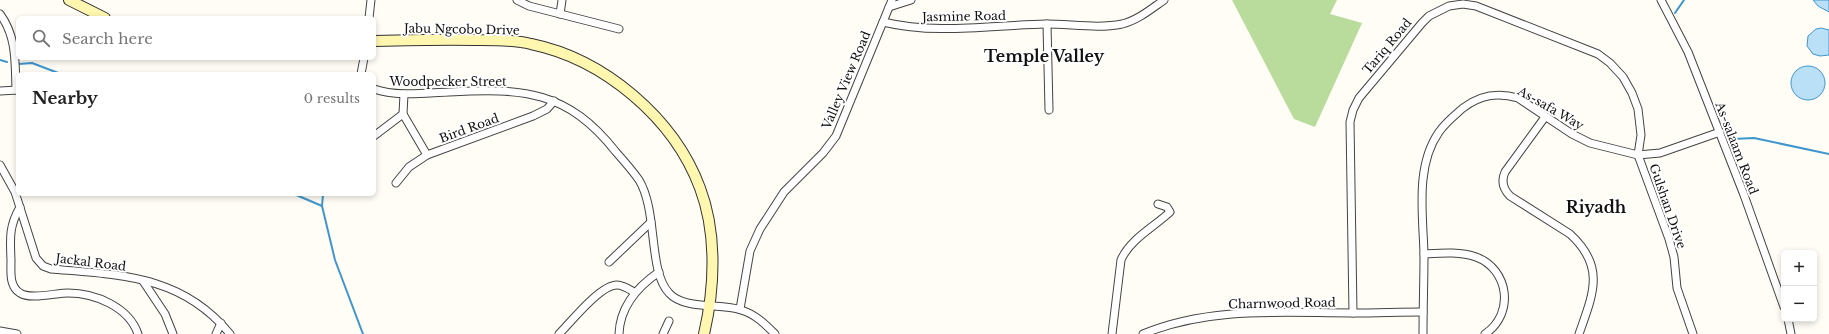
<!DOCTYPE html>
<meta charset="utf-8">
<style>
body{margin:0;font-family:"Libre Baskerville",serif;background:#f2f2f2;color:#222}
.controls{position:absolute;right:12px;bottom:12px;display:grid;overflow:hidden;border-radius:6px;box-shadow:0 2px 6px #0003}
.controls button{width:36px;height:36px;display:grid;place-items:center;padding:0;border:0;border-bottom:1px solid #e0e0e0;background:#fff;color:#222;font:20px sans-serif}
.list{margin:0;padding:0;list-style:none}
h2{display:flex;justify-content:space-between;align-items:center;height:52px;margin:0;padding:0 16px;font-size:17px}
h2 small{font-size:13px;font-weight:400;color:#767676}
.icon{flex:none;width:22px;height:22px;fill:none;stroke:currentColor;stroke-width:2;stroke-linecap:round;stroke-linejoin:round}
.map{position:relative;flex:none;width:1829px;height:334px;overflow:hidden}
.search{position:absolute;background:#fff;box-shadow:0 2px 6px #0003;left:16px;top:16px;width:360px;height:44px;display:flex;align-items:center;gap:10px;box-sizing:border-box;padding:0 14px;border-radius:6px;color:#767676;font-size:15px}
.panel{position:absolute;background:#fff;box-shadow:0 2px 6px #0003;left:16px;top:72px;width:360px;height:124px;border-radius:6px}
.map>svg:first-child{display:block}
.forest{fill:#b9dc9c}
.water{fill:#b9e0f7;stroke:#3f96cf}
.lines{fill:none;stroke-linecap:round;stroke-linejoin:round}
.stream{stroke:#3f96cf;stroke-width:2}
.street-casing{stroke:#444;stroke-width:9}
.secondary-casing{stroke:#333;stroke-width:12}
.street{stroke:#fff;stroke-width:7}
.secondary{stroke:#fff6b0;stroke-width:10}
.labels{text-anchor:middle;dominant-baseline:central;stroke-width:4;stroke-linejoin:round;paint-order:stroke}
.street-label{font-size:12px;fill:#111;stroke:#fff}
.district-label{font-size:16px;font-weight:bold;fill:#111;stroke:#fff}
</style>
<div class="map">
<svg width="1829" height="334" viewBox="0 0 1829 334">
<rect width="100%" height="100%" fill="#fffdf5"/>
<path class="forest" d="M1232,0h105l-7,14 32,9 -47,104 -21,-8z"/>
<g class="water">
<path d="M1813,0h16v12l-11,-6z"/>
<path d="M1821,28l8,2v25l-9,1 -7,-2 -6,-8 1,-10 8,-7z"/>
<circle cx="1808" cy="83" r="17"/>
</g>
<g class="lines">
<g class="stream">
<path d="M1675,13l9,-13"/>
<path d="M0,60l7,2"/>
<path d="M19,64l13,-1 29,11"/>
<path d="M1726,142l7,-3 21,-1 75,16"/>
<path d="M294,194l28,12"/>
<path d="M323,194l-1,12 13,54 28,74"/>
</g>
<defs>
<g id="street">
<path d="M517,0l12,6 90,23"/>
<path d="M1661,0l27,52 56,143 40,112"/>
<path d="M889,7l22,-7"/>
<path d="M0,14c17,23 15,49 16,76"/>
<path d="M560,14l2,-14"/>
<path d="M369,18l2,-18"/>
<path d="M883,22c54,13 109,3 163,2 25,0 52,5 76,0 16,-4 29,-15 42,-24"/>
<path d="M1047,24l2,86"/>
<path d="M361,74l3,-16"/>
<path d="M374,89c24,8 50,4 75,3 74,-4 118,-2 167,60 8,9 16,18 23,28 19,31 9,91 30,113 15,17 52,10 72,17 14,4 24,14 34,24"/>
<path d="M0,91l18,-1"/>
<path d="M404,94l-1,20 24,41"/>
<path d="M1545,117l-40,55c-4,9 -2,17 5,24l60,38c36,33 23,60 9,100"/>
<path d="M374,136l29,-22"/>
<path d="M0,165l15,27 21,66 7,8 8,3c70,6 131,6 179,65"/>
<path d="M396,183l13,-16 18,-12 106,-39 14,-7 7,-8"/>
<path d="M20,207c-11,19 -10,31 -9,53 0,12 -2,26 9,33 10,7 36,0 48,0 27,0 61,14 70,41"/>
<path d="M1424,254c16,-1 36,-3 52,3 33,12 39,57 9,77"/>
<path d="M609,262l42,-40"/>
<path d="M143,281l22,33 8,20"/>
<path d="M740,309l10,-58 10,-22 24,-37 39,-39 13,-17 56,-136"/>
<path d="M1353,313l-3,-191 3,-12 6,-12 63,-75 7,-7 20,-10 14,-2 13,2 122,48 12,9 13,14 9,16 6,16 3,26 -3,20 31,84 5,18 3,31 16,46"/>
<path d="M1788,319l3,15"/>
<path d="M0,331l17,3"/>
<path d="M216,334l5,-11"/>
<path d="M559,334c12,-12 41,-49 58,-49 6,0 12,4 17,7"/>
<path d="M619,334c1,-28 18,-47 40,-62"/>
<path d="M663,334l6,-13"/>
<path d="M1112,334l9,-74c9,-21 33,-33 49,-48l-3,-5 -9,-3"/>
<path d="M1143,334c67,-28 140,-21 210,-21 24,0 47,-1 70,-1"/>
<path d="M1423,334c0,-27 1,-53 1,-80 -1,-39 -9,-88 15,-122 7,-10 15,-16 24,-24 17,-13 34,-16 55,-10l54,36 18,9 48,12 22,-2 60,-21"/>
</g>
<g id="secondary">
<path d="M69,0l36,18"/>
<path d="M374,41c35,-1 71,-2 106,-1 17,0 35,0 51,4 73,15 143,74 169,144 17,45 15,99 4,146"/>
</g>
</defs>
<use href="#street" class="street-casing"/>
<use href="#secondary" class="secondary-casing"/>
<use href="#street" class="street"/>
<use href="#secondary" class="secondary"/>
</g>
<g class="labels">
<g class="street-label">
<text transform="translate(964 16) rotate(-1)">Jasmine Road</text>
<text transform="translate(462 29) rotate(1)">Jabu Ngcobo Drive</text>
<text transform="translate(1387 46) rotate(-50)">Tariq Road</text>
<text transform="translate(846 80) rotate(-67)">Valley View Road</text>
<text x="448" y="81">Woodpecker Street</text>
<text transform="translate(1551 108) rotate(30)">As-safa Way</text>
<text transform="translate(469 128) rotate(-20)">Bird Road</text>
<text transform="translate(1737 148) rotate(69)">As-salaam Road</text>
<text transform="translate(1668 206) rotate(71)">Gulshan Drive</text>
<text transform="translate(91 262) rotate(7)">Jackal Road</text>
<text transform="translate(1282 303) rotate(-1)">Charnwood Road</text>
</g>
<g class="district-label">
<text x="1044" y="56">Temple Valley</text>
<text x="1596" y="207">Riyadh</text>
</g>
</g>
</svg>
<div class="controls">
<button>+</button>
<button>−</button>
</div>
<div class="search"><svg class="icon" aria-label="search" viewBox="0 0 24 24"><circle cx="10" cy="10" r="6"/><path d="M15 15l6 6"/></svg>Search here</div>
<section class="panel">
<h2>Nearby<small>0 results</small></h2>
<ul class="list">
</ul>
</section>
</div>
